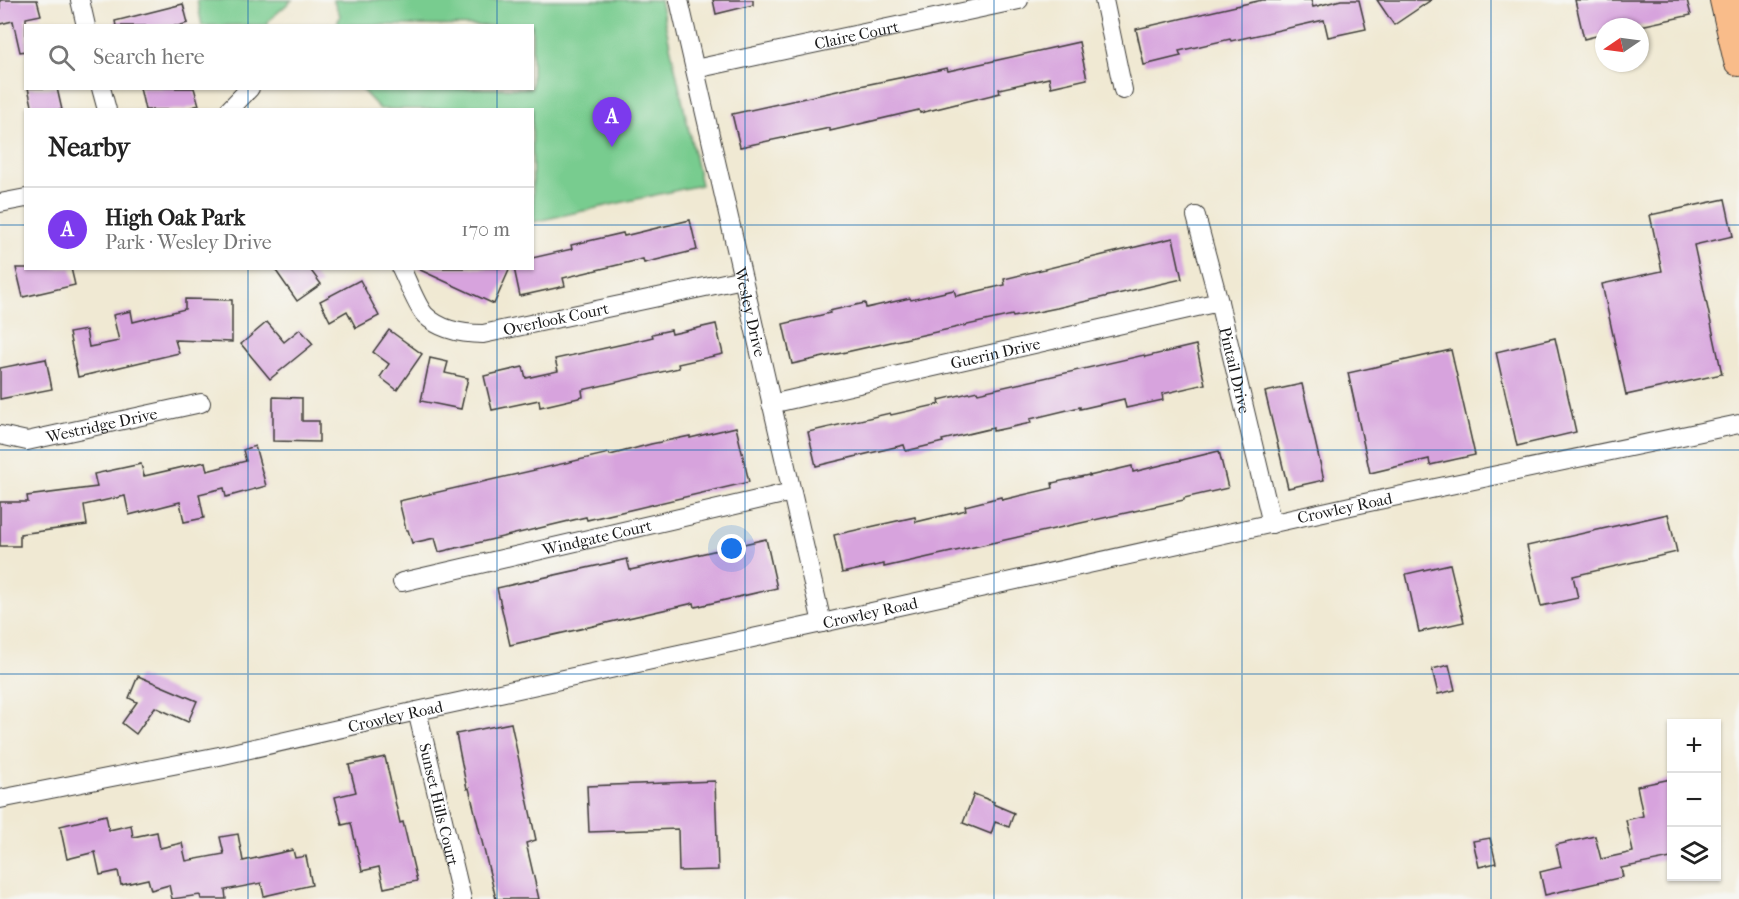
<!DOCTYPE html>
<meta charset="utf-8">
<style>
body{margin:0;font-family:"IM FELL French Canon",serif;background:#f2f2f2;color:#222}
.controls{position:absolute;right:18px;bottom:18px;display:grid;overflow:hidden;border-radius:0px;box-shadow:0 2px 4px #0004}
.controls button{width:54px;height:54px;display:grid;place-items:center;padding:0;border:0;border-bottom:2px solid #e0e0e0;background:#fff;color:#222;font:30px sans-serif}
.compass{position:absolute;left:1595px;top:18px;width:54px;height:54px;border-radius:50%;background:#fff;box-shadow:0 2px 4px #0004;rotate:257deg}
.you{position:absolute;left:732px;top:549px;width:21px;height:21px;margin:-15px;border:4px solid #fff;border-radius:50%;background:#1a73e8;box-shadow:0 0 0 9px #1a73e833}
.badge{display:grid;place-items:center;width:39px;height:39px;border-radius:50%;background:#7c3aed;color:#fff;font-size:20px;font-weight:700}
.pin{position:absolute;translate:-50% -50px;filter:drop-shadow(0 2px 3px #0008)}
.pin::after{content:'';position:absolute;top:32px;width:21px;height:18px;background:inherit;clip-path:polygon(0 0,100% 0,50% 100%)}
.list{margin:0;padding:0;list-style:none}
h2{display:flex;justify-content:space-between;align-items:center;height:78px;margin:0;padding:0 24px;font-size:26px}
h2 small{font-size:20px;font-weight:400;color:#767676}
.list li{display:grid;grid-template-columns:39px 1fr auto;gap:18px;align-items:center;box-sizing:border-box;height:84px;padding:0 24px;border-top:2px solid #e0e0e0}
.list b{display:block;font-size:22px;white-space:nowrap}
.list p{margin:0;font-size:20px;white-space:nowrap;color:#767676}
.list em{font-size:20px;font-style:normal;color:#767676}
.icon{flex:none;width:33px;height:33px;fill:none;stroke:currentColor;stroke-width:2;stroke-linecap:round;stroke-linejoin:round}
.map{position:relative;flex:none;width:1739px;height:899px;overflow:hidden}
.search{position:absolute;background:#fff;box-shadow:0 2px 4px #0004;left:24px;top:24px;width:510px;height:66px;display:flex;align-items:center;gap:15px;box-sizing:border-box;padding:0 21px;border-radius:0px;color:#767676;font-size:22px}
.panel{position:absolute;background:#fff;box-shadow:0 2px 4px #0004;left:24px;top:108px;width:510px;height:162px;border-radius:0px}
.map>svg:first-child{display:block}
.green{fill:#78cc8f;stroke:#4a7456;stroke-width:1.5}
.building{fill:#d7a3dd}
.lines{fill:none;stroke-linecap:round;stroke-linejoin:round}
.minor-casing{stroke:#3c3b37;stroke-width:20}
.primary-casing{stroke:#3c3b37;stroke-width:32}
.minor{stroke:#fff;stroke-width:18}
.primary{stroke:#f9bc8a;stroke-width:30}
.grid{fill:none;stroke:#1f6fb2;stroke-width:1.5;stroke-opacity:0.55}
.labels{text-anchor:middle;dominant-baseline:central;stroke-width:5;stroke-linejoin:round;paint-order:stroke}
.street-label{font-size:16px;fill:#1c1c1c;stroke:#f6f6f2}
</style>
<div class="map">
<svg width="1739" height="899" viewBox="0 0 1739 899">
<rect width="100%" height="100%" fill="#f6f6f2"/>
<filter id="ink" filterUnits="userSpaceOnUse"><feTurbulence type="fractalNoise" baseFrequency=".0167" numOctaves="2"/><feDisplacementMap in="SourceGraphic" scale="12" xChannelSelector="R" yChannelSelector="G"/><feConvolveMatrix kernelMatrix="1 2 1 2 8 2 1 2 1" color-interpolation-filters="sRGB"/></filter>
<filter id="wash" filterUnits="userSpaceOnUse"><feTurbulence type="fractalNoise" baseFrequency=".008" numOctaves="4" result="noise"/><feDisplacementMap in="SourceGraphic" scale="24" xChannelSelector="R" yChannelSelector="G"/><feGaussianBlur stdDeviation="1.35" result="paint"/><feColorMatrix in="noise" values="0 0 0 0 0 0 0 0 0 0 0 0 0 0 0 0 0 1.4 0 .05"/><feComposite in="paint" operator="in"/></filter>
<g filter="url(#wash)">
<rect width="100%" height="100%" fill="#f0e9d3"/>
<g class="green">
<path d="M197,0h95l-24,21v4l-66,1z"/>
<path d="M333,0h327l41,185 -168,37 -1,-112 -152,-1 -19,-20 171,-1v-62l-195,-1 3,-10z"/>
</g>
<g id="blocks">
<g class="building">
<path d="M0,0h37l4,15 -15,3v33l-6,1 -7,-31 -13,3z"/>
<path d="M713,0h40v5l-37,9z"/>
<path d="M1262,0h49l2,7 28,-7h18l7,29 -38,8 -4,-17 -93,21 -1,-2 -51,12 2,5 -37,9 -8,-36z"/>
<path d="M1377,0h54l-37,25z"/>
<path d="M1575,0h112l4,15 -55,12h-32v7l-20,5z"/>
<path d="M183,4l5,19 -10,3h-62l-1,-5z"/>
<path d="M1079,42l8,37 -36,8 -2,-9 -50,11 1,4 -80,20 -1,-3 -89,21v-3l-90,19 -8,-33 128,-28 44,-9v1l43,-10 1,3z"/>
<path d="M28,88h29l5,22h-29z"/>
<path d="M140,88h54l5,17 -17,5h-37z"/>
<path d="M1725,199l8,37 -39,9 28,129 -96,21 -24,-111 60,-13 -12,-56z"/>
<path d="M690,220l7,30 -53,13 -1,-4 -80,19 2,8 -45,10 -6,-28h18v-10l40,-9 -1,-4 52,-12 1,3z"/>
<path d="M1173,238l9,41 -125,29 -44,9 -1,-2 -220,49 -9,-40 47,-11 -1,-2 36,-8 1,5 44,-10 1,2 43,-10 2,6 49,-11 -1,-6z"/>
<path d="M16,268h55l4,17 -52,12z"/>
<path d="M274,268h35l12,16 -24,17z"/>
<path d="M416,268h94l-16,36z"/>
<path d="M360,280l19,36 -23,12 -9,-17 -17,10 -10,-20z"/>
<path d="M185,299l47,1v42l-57,-2 4,13 -101,24 -9,-44 17,-3 3,17 30,-6 -6,-26 18,-4 2,11 52,-13z"/>
<path d="M267,322l17,20 16,-13 13,15 -43,35 -29,-35z"/>
<path d="M716,324l7,30 -45,10 1,4 -97,22 1,7 -43,10 -1,-7 -47,10 -8,-34 39,-9 3,11 32,-7 -3,-12 73,-16 25,-6 -1,-3 19,-4 1,4z"/>
<path d="M389,330l33,24 -25,36 -17,-13 9,-13 -16,-12z"/>
<path d="M1555,338l21,94 -59,14 -21,-94z"/>
<path d="M1196,345l9,39 -43,10 1,6 -37,8 -2,-9 -44,10v-2l-50,12 1,4 -38,8v-3l-51,12 1,2 -37,9 -2,-6 -88,21 -8,-34 82,-19 1,2 49,-11 -1,-4 38,-9 1,2 166,-38 1,2z"/>
<path d="M1451,350l24,105 -45,10 -1,-6 -59,14 -22,-100z"/>
<path d="M430,358l18,4 -3,11 23,5 -7,31 -40,-8z"/>
<path d="M46,359l6,30 -52,10v-31z"/>
<path d="M1302,384l22,96 -36,8 -23,-96z"/>
<path d="M273,397l29,1v23h17v21l-46,-1z"/>
<path d="M736,427l13,55 -162,38 -1,-3 -147,35 -4,-14 -23,5 -4,-13h-2l-7,-29 210,-48 1,2 41,-11 39,-8v2z"/>
<path d="M255,446l11,40 -40,11 -2,-9 -25,6 5,24 -20,4 -4,-20 -51,13 -4,-19 -41,9 3,20 -67,9v12h-20v-44h28l-1,-6 70,-9 -3,-13 47,-10 3,12 61,-14 2,9 39,-10 -3,-11z"/>
<path d="M1219,451l9,37 -44,10v2l-300,67v-3l-42,9 -8,-38 81,-18 1,5 50,-12 -1,-4 36,-9 1,3 51,-12 -1,-5 37,-8v1l43,-10 1,6z"/>
<path d="M1668,514l9,38 -104,24 5,22 -37,8 -14,-60z"/>
<path d="M766,539l11,49 -82,19 -1,-4 -184,42 -13,-57 130,-29 3,11z"/>
<path d="M1450,564l14,58 -45,10 -13,-58z"/>
<path d="M1449,665l6,25 -17,4 -6,-25z"/>
<path d="M138,676l59,25 -9,21 -33,-15 -19,27 -14,-11 15,-21 -8,-4z"/>
<path d="M511,723l25,117 -10,3 13,56h-43l-27,-111 -2,1 -11,-55z"/>
<path d="M385,757l15,66 3,-1 14,59 -33,7 -5,-21 -17,4 -11,-48 -9,2 -7,-28 21,-5 -7,-27z"/>
<path d="M1671,779v79l-50,10 2,9 -78,18 -5,-23 21,-5 -5,-22 39,-9 6,23 32,-7 -7,-32 17,-4 -6,-30z"/>
<path d="M715,781l3,89 -39,1 -1,-42 -89,3 -2,-46z"/>
<path d="M974,794l20,8 -1,2 21,9 -5,14 -14,-5 -4,12 -28,-11z"/>
<path d="M106,815l3,15 22,-5 2,12 24,-5 3,16 22,-5 4,18 38,-7 -4,-17 18,-3 5,27 50,-11 2,8 11,-2 6,29 -48,11 -3,-13 -36,7 1,9h-25l-1,-4 -28,4 -3,-14 -18,5 -3,-11 -27,6 -3,-14 -18,4 -5,-23 -28,7 -7,-33z"/>
<path d="M1490,838l6,25 -17,4 -6,-26z"/>
</g>
</g>
</g>
<g filter="url(#ink)">
<use href="#blocks" fill-opacity="0" stroke="#3c3b37" stroke-width="1.5"/>
<g class="lines">
<defs>
<g id="minor">
<path d="M80,0l6,26"/>
<path id="s1" d="M679,0l143,623"/>
<path d="M1104,0l19,90"/>
<path id="s2" d="M695,69l324,-69"/>
<path d="M101,88l6,22"/>
<path d="M229,110l21,-22"/>
<path d="M0,203l26,-5"/>
<path id="s3" d="M1196,216l23,86 53,222"/>
<path id="s4" d="M401,268c6,12 16,39 24,47 15,15 37,19 58,19l260,-55"/>
<path id="s5" d="M771,404l448,-102"/>
<path id="s6" d="M0,435l27,6 174,-38"/>
<path id="s7" d="M402,582l390,-90"/>
<path id="s8" d="M417,711l45,188"/>
<path id="s9" d="M0,799l219,-43 198,-45 405,-88 533,-118 384,-81"/>
</g>
<path id="primary" d="M1725,0l14,61"/>
</defs>
<use href="#minor" class="minor-casing"/>
<use href="#primary" class="primary-casing"/>
<use href="#minor" class="minor"/>
<use href="#primary" class="primary"/>
</g>
</g>
<path class="grid" d="M248,0v26M497,0v26M745,0v899M994,0v899M1242,0v899M1491,0v899M248,88v22M497,88v22M0,225h26M532,225h1207M248,268v631M497,268v631M0,450h1739M0,674h1739"/>
<g class="labels">
<g class="street-label">
<text stroke="none"><textPath href="#s2" startOffset="165">Claire Court</textPath></text>
<text stroke="none"><textPath href="#s1" startOffset="320">Wesley Drive</textPath></text>
<text stroke="none"><textPath href="#s4" startOffset="190">Overlook Court</textPath></text>
<text stroke="none"><textPath href="#s5" startOffset="230">Guerin Drive</textPath></text>
<text stroke="none"><textPath href="#s3" startOffset="159">Pintail Drive</textPath></text>
<text stroke="none"><textPath href="#s6" startOffset="104">Westridge Drive</textPath></text>
<text stroke="none"><textPath href="#s9" startOffset="1376">Crowley Road</textPath></text>
<text stroke="none"><textPath href="#s7" startOffset="200">Windgate Court</textPath></text>
<text stroke="none"><textPath href="#s9" startOffset="890">Crowley Road</textPath></text>
<text stroke="none"><textPath href="#s9" startOffset="404">Crowley Road</textPath></text>
<text stroke="none"><textPath href="#s8" startOffset="96">Sunset Hills Court</textPath></text>
</g>
</g>
</svg>
<div class="controls">
<button>+</button>
<button>−</button>
<button><svg class="icon" aria-label="layers" viewBox="0 0 24 24"><path d="M12 4l9 5-9 5-9-5zM3 14l9 5 9-5"/></svg></button>
</div>
<svg class="compass" viewBox="-18 -18 36 36"><path d="M0-13l5 13h-10z" fill="#e53935"/><path d="M0 13l5-13h-10z" fill="#767676"/></svg>
<div class="you"></div>
<div class="pin badge" style="left:612px;top:147px">A</div>
<div class="search"><svg class="icon" aria-label="search" viewBox="0 0 24 24"><circle cx="10" cy="10" r="6"/><path d="M15 15l6 6"/></svg>Search here</div>
<section class="panel">
<h2>Nearby<small></small></h2>
<ul class="list">
<li><span class="badge">A</span><div><b>High Oak Park</b><p>Park · Wesley Drive</p></div><em>170 m</em></li>
</ul>
</section>
</div>
